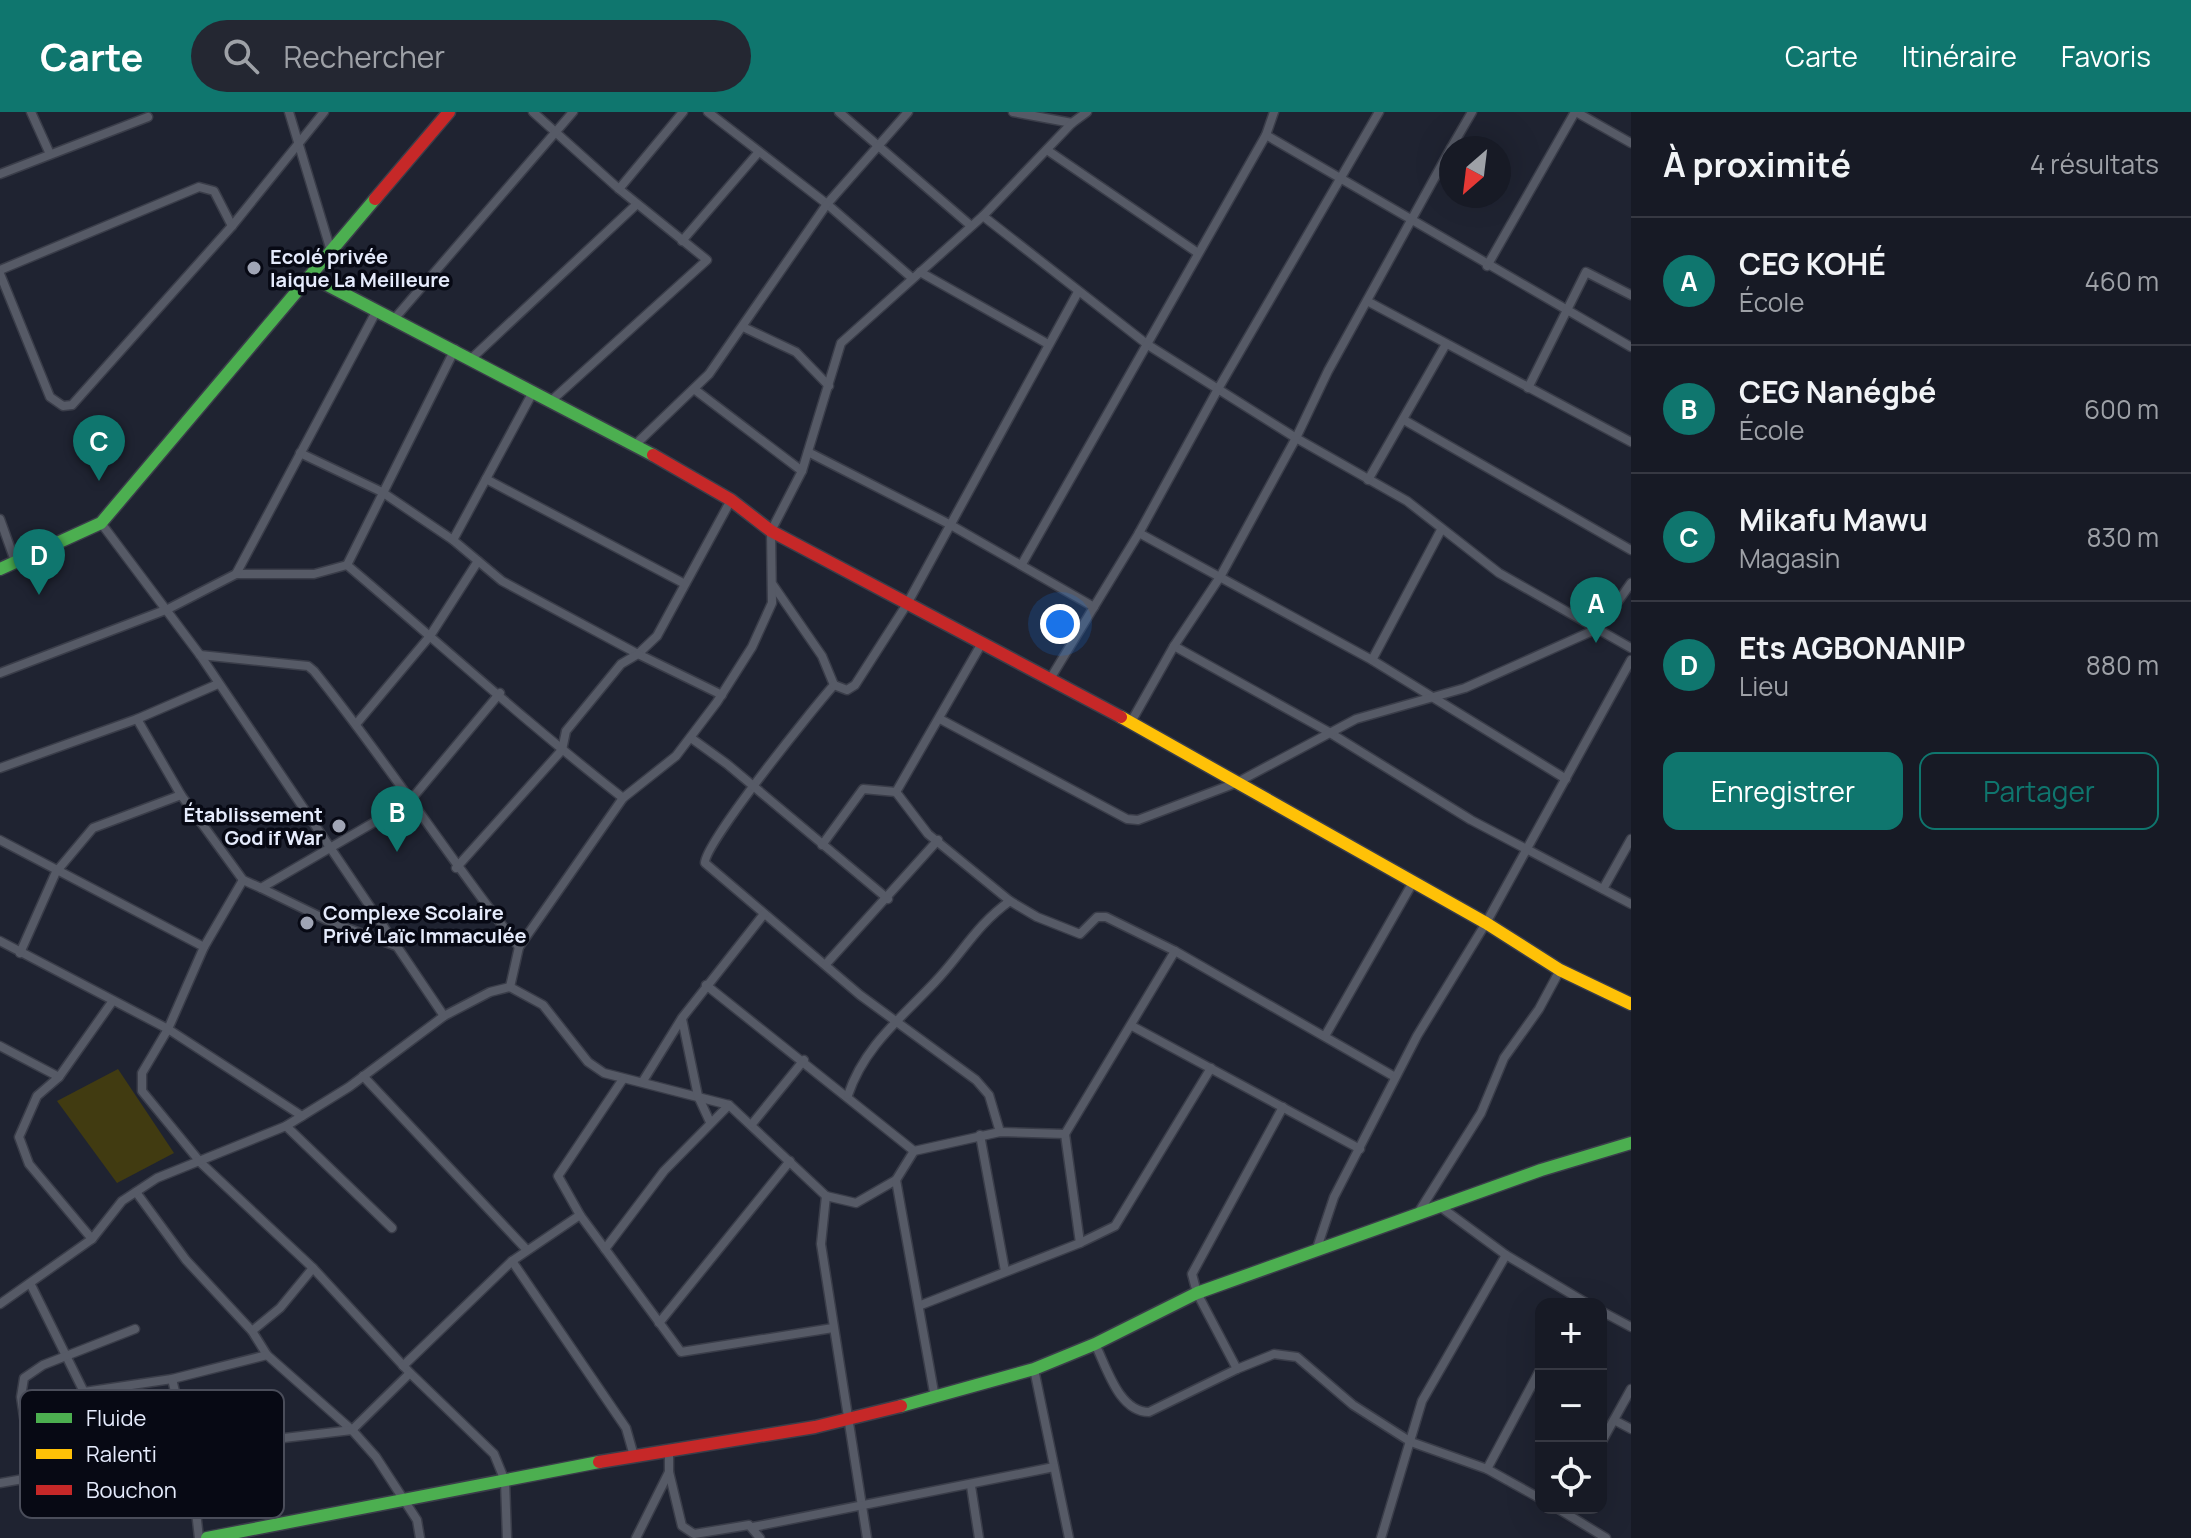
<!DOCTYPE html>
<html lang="fr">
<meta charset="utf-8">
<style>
body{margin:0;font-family:Manrope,sans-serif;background:#242732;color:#f1f3f6}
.controls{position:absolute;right:24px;bottom:24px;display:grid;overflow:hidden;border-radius:16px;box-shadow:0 8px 32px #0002}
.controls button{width:72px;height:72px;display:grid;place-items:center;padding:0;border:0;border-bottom:2px solid #363842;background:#171a25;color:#f1f3f6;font:40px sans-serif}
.compass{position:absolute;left:1439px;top:24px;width:72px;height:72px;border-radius:50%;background:#171a25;box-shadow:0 8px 32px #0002;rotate:208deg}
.you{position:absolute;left:1060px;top:512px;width:28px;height:28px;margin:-20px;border:6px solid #fff;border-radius:50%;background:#1a73e8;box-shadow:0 0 0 12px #1a73e833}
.badge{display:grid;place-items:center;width:52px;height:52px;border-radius:50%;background:#0f766e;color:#fff;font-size:26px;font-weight:700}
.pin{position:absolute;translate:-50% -66px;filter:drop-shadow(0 2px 4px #0008)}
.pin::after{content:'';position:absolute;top:42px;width:28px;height:24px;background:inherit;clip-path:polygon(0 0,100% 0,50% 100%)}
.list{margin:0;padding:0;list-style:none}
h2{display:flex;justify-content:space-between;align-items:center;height:104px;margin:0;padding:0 32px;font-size:34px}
h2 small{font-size:26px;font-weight:400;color:#9ea1a7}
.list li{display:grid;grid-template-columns:52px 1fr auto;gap:24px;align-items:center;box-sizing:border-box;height:128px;padding:0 32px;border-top:2px solid #363842}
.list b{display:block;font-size:30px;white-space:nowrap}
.list p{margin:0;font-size:26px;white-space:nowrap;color:#9ea1a7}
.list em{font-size:26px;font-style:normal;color:#9ea1a7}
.actions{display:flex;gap:16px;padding:24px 32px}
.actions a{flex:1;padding:18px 0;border:2px solid #0f766e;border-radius:16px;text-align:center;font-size:28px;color:#0f766e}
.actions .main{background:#0f766e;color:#fff}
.icon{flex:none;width:44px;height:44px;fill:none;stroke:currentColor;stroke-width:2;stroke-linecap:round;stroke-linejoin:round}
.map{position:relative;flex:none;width:1631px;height:1426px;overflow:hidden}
header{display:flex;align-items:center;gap:48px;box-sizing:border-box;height:112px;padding:0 40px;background:#0f766e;color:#fff}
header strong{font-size:38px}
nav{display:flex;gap:44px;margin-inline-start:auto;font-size:28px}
.search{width:560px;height:72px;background:#242732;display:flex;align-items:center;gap:20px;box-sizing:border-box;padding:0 28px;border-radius:44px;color:#9ea1a7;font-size:30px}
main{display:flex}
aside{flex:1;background:#171a25}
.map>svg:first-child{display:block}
.green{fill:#413b11}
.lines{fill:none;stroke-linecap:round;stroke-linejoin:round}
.street-casing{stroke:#3a3d49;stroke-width:11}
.fast-casing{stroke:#3a3d49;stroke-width:15}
.slow-casing{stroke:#3a3d49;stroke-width:15}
.jam-casing{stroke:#3a3d49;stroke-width:15}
.street{stroke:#565a66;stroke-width:8}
.fast{stroke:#4caf50;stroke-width:12}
.slow{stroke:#ffc107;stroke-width:12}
.jam{stroke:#c62828;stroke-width:12}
.poi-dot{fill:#a0a5b5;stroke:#070914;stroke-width:3}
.labels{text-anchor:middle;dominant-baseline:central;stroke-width:7;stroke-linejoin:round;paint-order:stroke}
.poi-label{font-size:20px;font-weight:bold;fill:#e5ebfc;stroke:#070914;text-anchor:start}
.key{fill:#070914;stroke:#4a4d5a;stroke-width:2}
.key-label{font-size:22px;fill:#e5ebfc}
</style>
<header>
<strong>Carte</strong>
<div class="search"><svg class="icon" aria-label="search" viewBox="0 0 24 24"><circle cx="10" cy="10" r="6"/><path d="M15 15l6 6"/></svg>Rechercher</div>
<nav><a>Carte</a><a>Itinéraire</a><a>Favoris</a></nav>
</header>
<main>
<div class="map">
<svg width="1631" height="1426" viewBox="0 0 1631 1426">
<rect width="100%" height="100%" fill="#1f2331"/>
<path class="green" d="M118,957l56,84 -57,30 -60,-82z"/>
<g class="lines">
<defs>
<g id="street">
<path d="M31,0l19,42"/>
<path d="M289,0l42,139"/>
<path d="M533,0l86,77 88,71 -156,141"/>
<path d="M708,0l119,92 85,74"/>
<path d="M839,0l131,113"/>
<path d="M1013,0l59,11"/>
<path d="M1576,0l55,31"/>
<path d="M1266,23l365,212"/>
<path d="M1451,36l21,-36"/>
<path d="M1047,38l151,103"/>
<path d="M0,62l148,-57"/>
<path d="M619,77l64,-77"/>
<path d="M983,104l165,129 148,93 111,63 92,72 132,75"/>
<path d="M682,129l75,-87"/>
<path d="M1487,154l88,-154"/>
<path d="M0,158l199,-83 15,4 18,35"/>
<path d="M920,160l128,72"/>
<path d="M0,162l50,123 13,9 9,-1 160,-179 92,-114"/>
<path d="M1367,189l264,141"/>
<path d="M395,206l178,-206"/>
<path d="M743,215l53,25 33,34"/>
<path d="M472,246l165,-154"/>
<path d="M1528,276l58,-116 45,23"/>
<path d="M694,277l108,82"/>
<path d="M1404,308l227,130"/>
<path d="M635,333l74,-71 118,-170 81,-92"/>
<path d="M808,340l141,72 145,83"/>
<path d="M300,341l82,39 71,48 49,41 136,73 19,-18 74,-136"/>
<path d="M486,367l199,105"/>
<path d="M1368,368l78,-136"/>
<path d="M0,407l15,42"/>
<path d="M101,411l99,132 244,361 46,-24 20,-5 33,18 45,57 16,11 125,32 97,91 30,7 40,-23"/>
<path d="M1139,421l233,127 194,119"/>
<path d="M453,428l80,-148"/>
<path d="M1022,452l244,-429 8,-23"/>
<path d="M347,453c92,78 181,159 276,233"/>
<path d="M236,462h78l33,-9 108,-216"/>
<path d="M773,473l49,71 12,29c-20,22 -130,159 -129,178l155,132 116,85 13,15 11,37"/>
<path d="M982,531l-86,149 32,42 82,67 27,16 43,17 17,-17h9l69,34 220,126"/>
<path d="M1174,534l153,85 144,89 160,84"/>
<path d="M200,543l108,11 6,5c72,89 134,186 205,276"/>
<path d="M1372,548l69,-130"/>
<path d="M0,561l168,-64 68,-35 141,-264"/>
<path d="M1050,567l89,-146 79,-144 161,-277"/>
<path d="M834,573l13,5 8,-5 52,-81 171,-312"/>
<path d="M137,607l44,76 62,85 18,8 148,-86 91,-109"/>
<path d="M940,607l187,100 11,1 98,-37 120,-64 109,-31 134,-60 32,-45"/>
<path d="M1131,610l43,-76 46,-69 76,-139 32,-67 123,-223"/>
<path d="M357,611l73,-87 48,-75"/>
<path d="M691,626l36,26 161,135"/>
<path d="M0,656l137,-49 81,-35"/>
<path d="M0,728l204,107"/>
<path d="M822,733l41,-56 33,3"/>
<path d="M456,756l106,-118 4,-19 55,-67 17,-10 84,41"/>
<path d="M243,768l-39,67 -36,82 -26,44v18l59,72 112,105 97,105 84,81 11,27 2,57"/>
<path d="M261,776l72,35 63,23"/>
<path d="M1603,777l28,-50"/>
<path d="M0,829l168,88 134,87"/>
<path d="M20,841l36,-81 37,-44 88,-33"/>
<path d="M826,852l112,-124"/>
<path d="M706,873l208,166"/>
<path d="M510,875l9,-40 104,-149 53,-42 41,-54 35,-55 20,-44 -1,-72 31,-60 39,-128 142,-127 89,-93 15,-11"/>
<path d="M682,907l16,77 12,26"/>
<path d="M1132,914l228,123"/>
<path d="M1325,924l87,-152"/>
<path d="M0,934l59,31"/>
<path d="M363,964l163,173"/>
<path d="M623,967l-65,97 22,39 101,137 152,-24"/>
<path d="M643,969l39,-63 82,-104"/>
<path d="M848,983c16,-48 52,-76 86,-112 28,-29 42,-58 76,-82"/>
<path d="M1283,995l-91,167 5,19 40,76 37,-15 23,3 56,48 58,37 76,27 54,30"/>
<path d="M752,1012l52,-64"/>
<path d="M286,1014l106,102"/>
<path d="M1065,1022l15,109"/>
<path d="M980,1023l25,136"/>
<path d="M136,1080l50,68 66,71 15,24 85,75 24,27 41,63 3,18"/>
<path d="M826,1084l-5,48 46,294"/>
<path d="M1438,1093l68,50 82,49"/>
<path d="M1420,1098l61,-97 23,-55 35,-49 21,-39"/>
<path d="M92,1127l-63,-75 -10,-27 18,-41 22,-19 53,-75"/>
<path d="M1317,1136l17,-51 83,-161 69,-113 145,-263"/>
<path d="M605,1137l59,-78 65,-66"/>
<path d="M512,1149l114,167 8,28"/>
<path d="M31,1173l53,107 88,-13 95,-24"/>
<path d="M0,1192l92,-65 30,-38 35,-23 129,-52 63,-39 95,-71"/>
<path d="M921,1193l159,-62 35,-17 96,-158"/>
<path d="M1601,1199l30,16"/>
<path d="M659,1211l131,-162"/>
<path d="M252,1219l28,-23 33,-40"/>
<path d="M1095,1232c12,24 24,68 54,68l88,-43"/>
<path d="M403,1254l109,-105 68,-46"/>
<path d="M1034,1257l35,169"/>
<path d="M172,1267l17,71 10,88"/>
<path d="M935,1286l-39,-218 18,-29 86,-19 65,2 110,-183"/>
<path d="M1614,1308l17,9"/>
<path d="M1601,1331l30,-54"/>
<path d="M1487,1357l54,-101"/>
<path d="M669,1360l13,54 12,8 55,-9 11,13"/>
<path d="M33,1365l-12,-80 3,-19 19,-13 92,-36"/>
<path d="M0,1371l207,-36 145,-17 58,-57"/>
<path d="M971,1374l8,52"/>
<path d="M1557,1396l49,30"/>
<path d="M753,1415l301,-60"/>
<path d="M636,1426l33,-66v-21"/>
<path d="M1381,1426l41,-137 84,-146"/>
</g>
<g id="fast">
<path d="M310,164l343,179"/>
<path d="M0,457l101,-46 274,-324"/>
<path d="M901,1294l133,-37 61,-25 102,-51 344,-123 90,-27"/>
<path d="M207,1426l392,-76"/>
</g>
<path id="slow" d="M1121,605l365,206 74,47 71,34"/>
<g id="jam">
<path d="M375,87l74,-87"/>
<path d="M653,343l78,45 40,31 350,186"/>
<path d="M599,1350l216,-35 86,-21"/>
</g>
</defs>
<use href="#street" class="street-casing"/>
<use href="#fast" class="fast-casing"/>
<use href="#slow" class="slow-casing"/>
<use href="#jam" class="jam-casing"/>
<use href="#street" class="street"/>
<use href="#fast" class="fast"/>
<use href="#slow" class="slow"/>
<use href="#jam" class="jam"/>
</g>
<g class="poi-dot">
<circle cx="254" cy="156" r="8"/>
<circle cx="339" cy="714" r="8"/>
<circle cx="307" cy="811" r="8"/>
</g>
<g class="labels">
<g class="poi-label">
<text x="270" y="144">Ecolé privée<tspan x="270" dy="23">laique La Meilleure</tspan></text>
<text x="323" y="702" text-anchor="end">Établissement<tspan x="323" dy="23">God if War</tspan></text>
<text x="323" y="800">Complexe Scolaire<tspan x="323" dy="23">Privé Laïc Immaculée</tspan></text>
</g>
</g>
<rect x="20" y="1278" width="264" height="128" rx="12" class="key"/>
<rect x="36" y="1301" width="36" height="10" fill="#4caf50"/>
<rect x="36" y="1337" width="36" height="10" fill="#ffc107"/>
<rect x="36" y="1373" width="36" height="10" fill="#c62828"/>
<g class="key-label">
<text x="86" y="1314">Fluide</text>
<text x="86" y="1350">Ralenti</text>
<text x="86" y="1386">Bouchon</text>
</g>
</svg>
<div class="controls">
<button>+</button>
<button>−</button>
<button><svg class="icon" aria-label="locate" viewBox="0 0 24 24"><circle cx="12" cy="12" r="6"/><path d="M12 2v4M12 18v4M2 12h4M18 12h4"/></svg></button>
</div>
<svg class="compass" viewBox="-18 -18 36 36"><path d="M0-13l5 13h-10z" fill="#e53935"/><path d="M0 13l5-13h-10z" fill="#9ea1a7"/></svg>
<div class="you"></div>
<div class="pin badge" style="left:1596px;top:531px">A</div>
<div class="pin badge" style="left:397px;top:740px">B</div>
<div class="pin badge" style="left:99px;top:369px">C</div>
<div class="pin badge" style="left:39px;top:483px">D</div>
</div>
<aside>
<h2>À proximité<small>4 résultats</small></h2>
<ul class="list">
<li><span class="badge">A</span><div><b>CEG KOHÉ</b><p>École</p></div><em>460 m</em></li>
<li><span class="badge">B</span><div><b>CEG Nanégbé</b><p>École</p></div><em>600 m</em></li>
<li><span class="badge">C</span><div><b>Mikafu Mawu</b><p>Magasin</p></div><em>830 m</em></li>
<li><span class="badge">D</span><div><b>Ets AGBONANIP</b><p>Lieu</p></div><em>880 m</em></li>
</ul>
<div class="actions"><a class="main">Enregistrer</a><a>Partager</a></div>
</aside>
</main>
